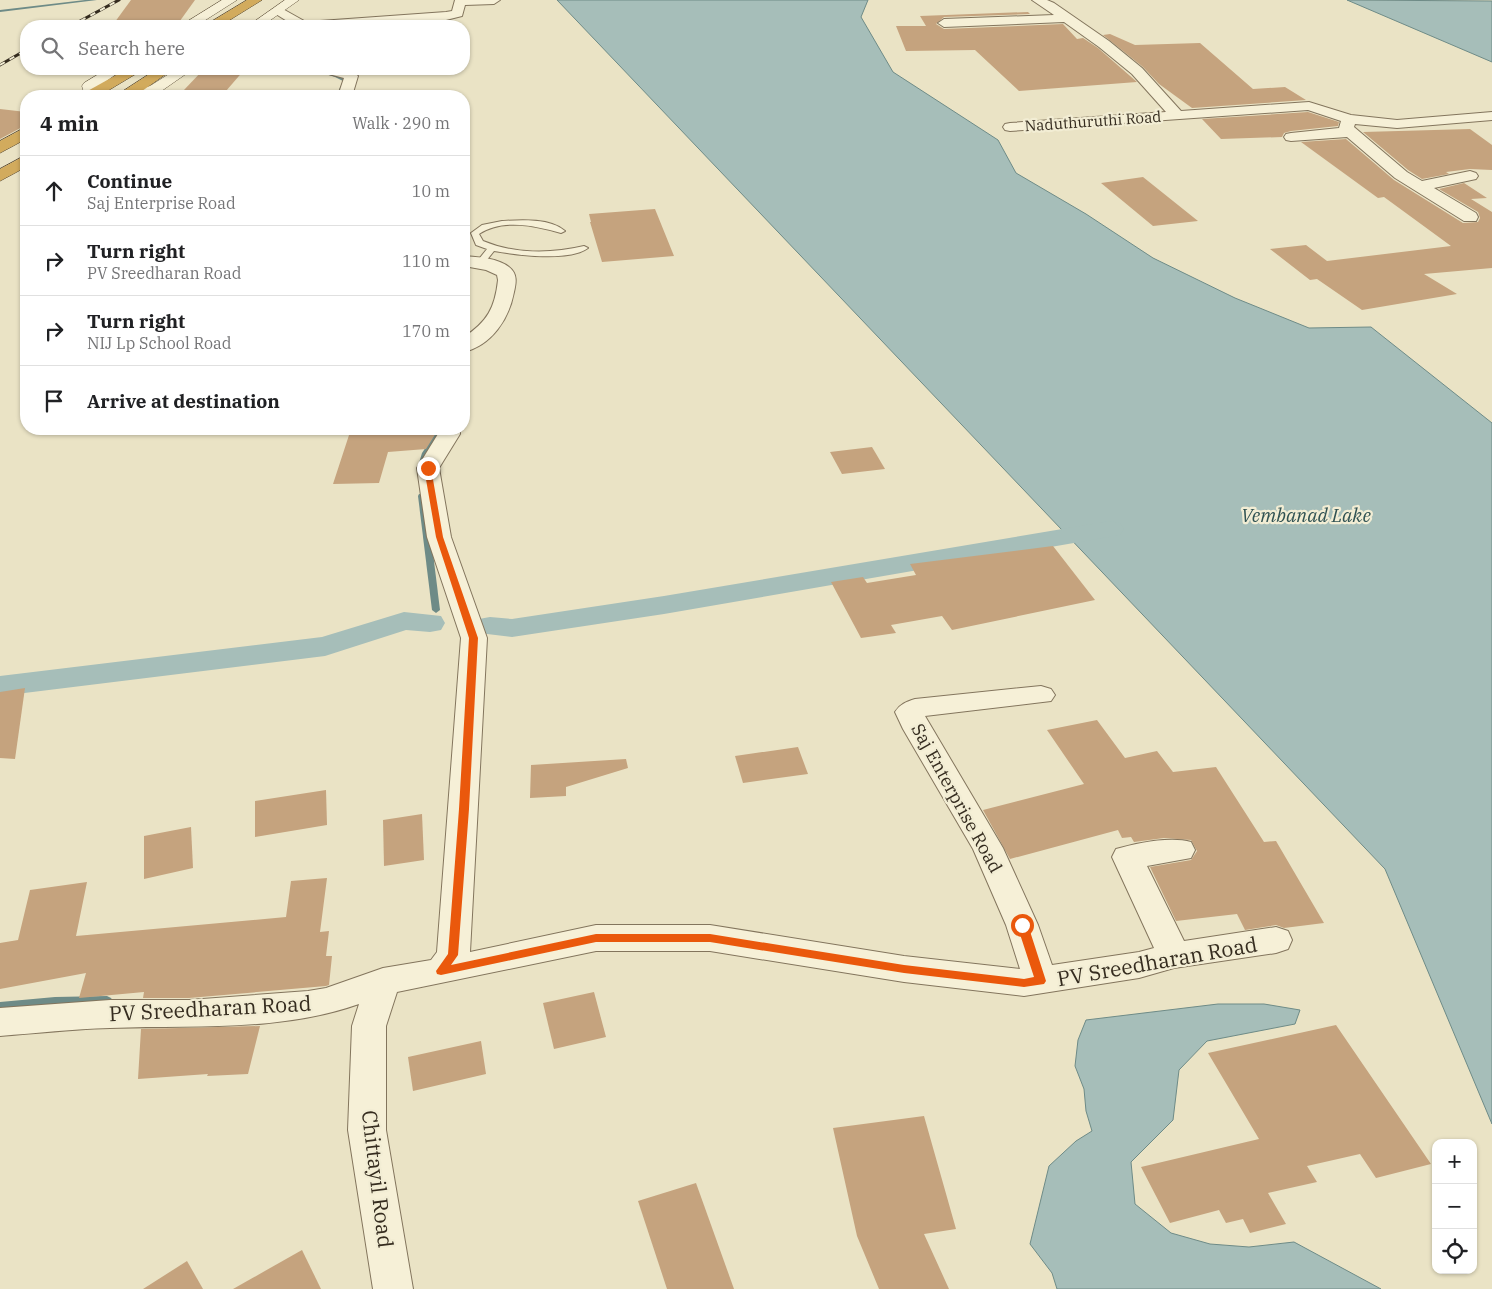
<!DOCTYPE html>
<meta charset="utf-8">
<style>
body{margin:0;font-family:"IBM Plex Serif",serif;background:#f6f6f6;color:#202124}
.controls{position:absolute;right:15px;bottom:15px;display:grid;overflow:hidden;border-radius:10px;box-shadow:0 1px 4px #0004}
.controls button{width:45px;height:45px;display:grid;place-items:center;padding:0;border:0;border-bottom:1px solid #e0e0e0;background:#fff;color:#202124;font:25px sans-serif}
.stop{position:absolute;width:15px;height:15px;margin:-11px;border:4px solid #ea580c;border-radius:50%;background:#fff}
.stop.end{background:#ea580c;border-color:#fff;box-shadow:0 1px 5px #0008}
.list{margin:0;padding:0;list-style:none}
h2{display:flex;justify-content:space-between;align-items:center;height:65px;margin:0;padding:0 20px;font-size:21px}
h2 small{font-size:16px;font-weight:400;color:#757577}
.list li{display:grid;grid-template-columns:32px 1fr auto;gap:15px;align-items:center;box-sizing:border-box;height:70px;padding:0 20px;border-top:1px solid #e0e0e0}
.list b{display:block;font-size:19px;white-space:nowrap}
.list p{margin:0;font-size:16px;white-space:nowrap;color:#757577}
.list em{font-size:16px;font-style:normal;color:#757577}
.icon{flex:none;width:28px;height:28px;fill:none;stroke:currentColor;stroke-width:2;stroke-linecap:round;stroke-linejoin:round}
.map{position:relative;flex:none;width:1492px;height:1289px;overflow:hidden}
.search{position:absolute;background:#fff;box-shadow:0 1px 4px #0004;left:20px;top:20px;width:450px;height:55px;display:flex;align-items:center;gap:12px;box-sizing:border-box;padding:0 18px;border-radius:20px;color:#757577;font-size:19px}
.panel{position:absolute;background:#fff;box-shadow:0 1px 4px #0004;left:20px;top:90px;width:450px;height:345px;border-radius:20px}
.map>svg:first-child{display:block}
.water{fill:#a6beb9;stroke:#6e8b87}
.lines{fill:none;stroke-linecap:round;stroke-linejoin:round}
.stream{fill:#6e8b87;fill-rule:evenodd}
.canal{fill:#a6beb9;fill-rule:evenodd}
.building{fill:#c5a37e}
.lane-casing{stroke:#83755d;stroke-width:2}
.street-casing{stroke:#83755d;stroke-width:2}
.secondary-casing{stroke:#655740;stroke-width:1}
.highway-casing{stroke:#524431;stroke-width:1}
.lane{fill:#f6f0d7;fill-rule:evenodd}
.street{fill:#f6f0d7;fill-rule:evenodd}
.secondary{fill:#f6f0d7;fill-rule:evenodd}
.highway{fill:#d2ab5d;fill-rule:evenodd}
.rail-casing{stroke:#352c1f;stroke-width:3}
.rail{stroke:#f2edd4;stroke-width:2;stroke-dasharray:5.5;stroke-linecap:butt}
.route{fill:#ea580c}
.labels{text-anchor:middle;dominant-baseline:central;stroke-width:4.5;stroke-linejoin:round;paint-order:stroke}
.far-street-label{font-size:15px;fill:#352c1f;stroke:#f2edd4}
.street-label{font-size:18px;fill:#352c1f;stroke:#f2edd4}
.water-label{font-size:19px;font-style:italic;fill:#305253;stroke:#f2edd4}
.near-street-label{font-size:21px;fill:#352c1f;stroke:#f2edd4}
</style>
<div class="map">
<svg width="1492" height="1289" viewBox="0 0 1492 1289">
<rect width="100%" height="100%" fill="#eae3c5"/>
<g class="water">
<path d="M557,0h311l-7,17 32,55 105,68 18,33 70,41 67,44 82,40 74,30 62,-1 121,96v701l-107,-255z"/>
<path d="M1347,0l145,1v61z"/>
<path d="M1218,1004h46l36,6 -5,14 -88,17 -28,29 -6,50 -42,42 4,42 36,29 39,11 39,3 45,-5 87,47h-324l-5,-16 -22,-29 19,-78 27,-25 16,-10 -6,-20 -2,-22 -9,-23 3,-26 8,-20z"/>
</g>
<g class="lines">
<g class="stream">
<path d="M85,0h12l-97,12v-2z"/>
<path d="M311,69c12,-1 25,5 36,11l-7,16h-4l7,-15 -8,-4z"/>
<path d="M437,429h6l1,3 -14,21 -4,12h-6l-1,-2 3,-10 14,-21z"/>
<path d="M419,494h3l4,2 14,114 -4,3 -4,-3 -14,-114z"/>
<path d="M107,996l4,2 2,3 -2,3 -4,2 -52,1 -55,5v-10l55,-5z"/>
</g>
<g class="canal">
<path d="M1110,521l10,2 4,6 -4,6 -456,79 -152,23 -33,-4 -4,-7 4,-7 11,-2 22,2 152,-23z"/>
<path d="M404,612l37,4 4,7 -4,7 -11,2 -24,-2 -81,26 -325,40v-20l322,-39z"/>
</g>
</g>
<g class="building">
<path d="M131,0h64l-18,25 -65,1z"/>
<path d="M1028,12l2,2 -86,3 -8,7 8,5 119,-5 14,15 6,-1 15,10 39,34 -118,9 -44,-41 -69,1 -10,-25h30l-6,-10z"/>
<path d="M1110,34l25,11 65,-2 53,46 32,-2 21,13 -114,8 -33,-24 -16,-17 -40,-32z"/>
<path d="M204,69h41l-19,22h-43z"/>
<path d="M0,109l26,3v13l-26,14z"/>
<path d="M1308,112l31,10 -1,4 -47,5 -7,2 -2,4 -61,2 -19,-20z"/>
<path d="M1470,129l22,16v25l-22,-1 -24,3 3,2 -27,5 -14,-9 -45,-38z"/>
<path d="M1346,139l48,41 69,43 15,-1 2,-4 -2,-6 -39,-23 25,-6 23,15 -16,1 21,13v56l-68,6 33,20 -95,16 -45,-31 -7,1 -40,-31 36,-4 21,16 124,-15 -67,-49 -6,1 -77,-56z"/>
<path d="M1143,177l55,44 -45,5 -52,-43z"/>
<path d="M655,209l19,47 -72,6 -12,-40h1l-2,-8z"/>
<path d="M351,429h85v4l-10,16 -38,3 -9,31 -46,1z"/>
<path d="M872,447l13,22 -43,5 -12,-22z"/>
<path d="M1053,546l42,54 -143,30 -10,-14 -51,9 5,8 -35,5 -30,-56 32,-5 4,6 49,-8 -6,-11z"/>
<path d="M25,688l-10,71 -15,-1v-66z"/>
<path d="M1097,720l28,38 32,-7 16,21 43,-5 48,75 12,-1 48,82 -40,5 -8,-3 -31,5 -8,-16 -61,7 -26,-54 41,-7 6,-9 -6,-11 -27,-2 -30,4 -3,-5 -9,1 -4,-8 -108,29 -27,-49 101,-26 -37,-54z"/>
<path d="M798,747l10,27 -65,9 -8,-27z"/>
<path d="M626,759l2,9 -62,19v9l-36,2 1,-33z"/>
<path d="M326,790l1,35 -72,12v-36z"/>
<path d="M422,814l2,46 -40,6 -1,-46z"/>
<path d="M191,827l2,41 -49,11v-43z"/>
<path d="M327,878l-7,54 9,-1 -3,25h6l-3,29 -3,1 -137,12h-46l1,-6 -65,6 7,-25 -86,16v-46l18,-3 12,-50 57,-8 -11,54 210,-19 5,-36z"/>
<path d="M594,992l12,45 -52,12 -11,-46z"/>
<path d="M1336,1025l95,139 -55,14 -16,-24 -53,12 10,16 -49,11 18,31 -36,9 -7,-14 -17,4 -7,-13 -49,13 -29,-56 118,-28 -51,-86z"/>
<path d="M260,1026l-12,48 -41,2 1,-2 -70,5 3,-50z"/>
<path d="M481,1041l5,33 -73,17 -5,-34z"/>
<path d="M924,1116l32,113 -32,5 25,55h-70l-22,-53 -24,-108z"/>
<path d="M696,1183l38,106h-67l-29,-88z"/>
<path d="M302,1250l19,39h-88z"/>
<path d="M187,1261l16,28h-60z"/>
</g>
<g class="lines">
<defs>
<path id="lane" d="M502,221c19,-1 48,-3 63,10l-4,2c-25,-7 -58,-15 -82,1l4,7c31,13 68,13 101,5l4,2c-19,14 -71,7 -94,3l-12,15h-6l-1,-2 12,-15 -11,-4 -5,-12 11,-8z"/>
<g id="street">
<path d="M455,0h45l-6,4 -29,1 -3,11 -16,4 -93,6h-58l-24,-15 6,-4 4,1 25,14 140,-10 6,-1z"/>
<path d="M1032,0h15l7,3 55,38 33,27 39,43 128,-9 42,13 46,5 95,-8v8l-95,8 -42,-4 -1,3 53,45 15,9 48,-10 6,2 2,3 -2,3 -42,9 42,25 2,4 -2,4h-12l-69,-43 -48,-41 -56,4 -5,-1 -2,-3 2,-3 5,-1 48,-5 2,-7 -33,-11 -298,21 -5,-1 -2,-3 2,-3 5,-1 156,-11 -34,-38 -33,-27 -35,-25 -120,5 -6,-4 6,-4 110,-4z"/>
<path d="M319,69c12,-1 30,-2 39,7l-6,20h-14l6,-18 -23,-6z"/>
<path d="M464,256c14,1 34,2 45,11 9,7 7,16 5,25 -5,27 -22,53 -50,60v-15c23,-15 31,-29 34,-57l-1,-5 -11,-5 -22,-4z"/>
<path d="M438,429h22v5l-21,34 12,69 36,101 -17,314 126,-27h114l194,31 116,13 -14,-44 -33,-76 -70,-120 -8,-17c5,-8 11,-10 20,-13l126,-13 10,3 4,6 -4,6 -126,15 78,132 35,77 14,40 87,-13 15,-4 -42,-91 4,-8c20,-6 55,-13 75,-7l4,8 -4,8 -44,8 37,75 92,-14 12,4 4,9 -4,9 -12,4 -102,15 -35,10 -115,18 -120,-14 -194,-31h-114l-199,41 -11,34v104l27,159h-40l-25,-159 4,-104 7,-22c-78,28 -167,21 -249,24 -37,1 -73,5 -110,8v-28l110,-8h79l119,-9 18,-3 57,-20 48,-8 6,-8 24,-314 -34,-101 -10,-69 21,-34z"/>
</g>
<g id="secondary">
<path d="M222,0h15l-41,26h-16z"/>
<path d="M285,0h14l-37,26h-14z"/>
<path d="M107,69h16l-26,19v3l8,2 2,3h-22l-3,-10 2,-3z"/>
<path d="M177,69h16l-33,23 -15,4h-23l2,-3 26,-7z"/>
</g>
<g id="highway">
<path d="M247,0h15l-42,26h-16z"/>
<path d="M127,69h17l-45,27h-17l2,-3z"/>
<path d="M157,69h16l-38,27h-17l2,-3z"/>
<path d="M26,127v12l-26,14v-12z"/>
<path d="M26,155v12l-26,14v-12z"/>
</g>
</defs>
<use href="#lane" class="lane-casing"/>
<use href="#street" class="street-casing"/>
<use href="#secondary" class="secondary-casing"/>
<use href="#highway" class="highway-casing"/>
<use href="#lane" class="lane"/>
<use href="#street" class="street"/>
<use href="#secondary" class="secondary"/>
<use href="#highway" class="highway"/>
<defs>
<g id="rail">
<path d="M71,26l48,-26"/>
<path d="M0,65l26,-15"/>
</g>
</defs>
<use href="#rail" class="rail-casing"/>
<use href="#rail" class="rail"/>
</g>
<path class="route" d="M428,465l3,3 12,69 35,101 -9,171 -11,146 -7,10 145,-31h114l194,31 120,14 10,-2 -17,-52 5,-4 6,4 18,56 -2,3 -20,3 -120,-14 -194,-31h-114l-155,33 -4,-1 -1,-3 12,-17 11,-145 10,-171 -33,-101 -12,-69z"/>
<g class="labels">
<g class="far-street-label">
<text transform="translate(1093 121) rotate(-4)">Naduthuruthi Road</text>
</g>
<g class="street-label">
<text transform="translate(957 798) rotate(61)">Saj Enterprise Road</text>
</g>
<g class="water-label">
<text x="1306" y="515">Vembanad Lake</text>
</g>
<g class="near-street-label">
<text transform="translate(1157 961) rotate(-10)">PV Sreedharan Road</text>
<text transform="translate(210 1008) rotate(-3)">PV Sreedharan Road</text>
<text transform="translate(378 1179) rotate(83)">Chittayil Road</text>
</g>
</g>
</svg>
<div class="controls">
<button>+</button>
<button>−</button>
<button><svg class="icon" aria-label="locate" viewBox="0 0 24 24"><circle cx="12" cy="12" r="6"/><path d="M12 2v4M12 18v4M2 12h4M18 12h4"/></svg></button>
</div>
<div class="stop" style="left:1022px;top:925px"></div>
<div class="stop end" style="left:428px;top:468px"></div>
<div class="search"><svg class="icon" aria-label="search" viewBox="0 0 24 24"><circle cx="10" cy="10" r="6"/><path d="M15 15l6 6"/></svg>Search here</div>
<section class="panel">
<h2>4 min<small>Walk · 290 m</small></h2>
<ul class="list">
<li><svg class="icon" aria-label="ahead" viewBox="0 0 24 24"><path d="M12 20V5M6 11l6-6 6 6"/></svg><div><b>Continue</b><p>Saj Enterprise Road</p></div><em>10 m</em></li>
<li><svg class="icon" aria-label="right" viewBox="0 0 24 24"><path d="M7 20v-9h11M14 6l5 5-5 5"/></svg><div><b>Turn right</b><p>PV Sreedharan Road</p></div><em>110 m</em></li>
<li><svg class="icon" aria-label="right" viewBox="0 0 24 24"><path d="M7 20v-9h11M14 6l5 5-5 5"/></svg><div><b>Turn right</b><p>NIJ Lp School Road</p></div><em>170 m</em></li>
<li><svg class="icon" aria-label="arrive" viewBox="0 0 24 24"><path d="M6 21V4h12l-3 4 3 4H6"/></svg><div><b>Arrive at destination</b></div></li>
</ul>
</section>
</div>
